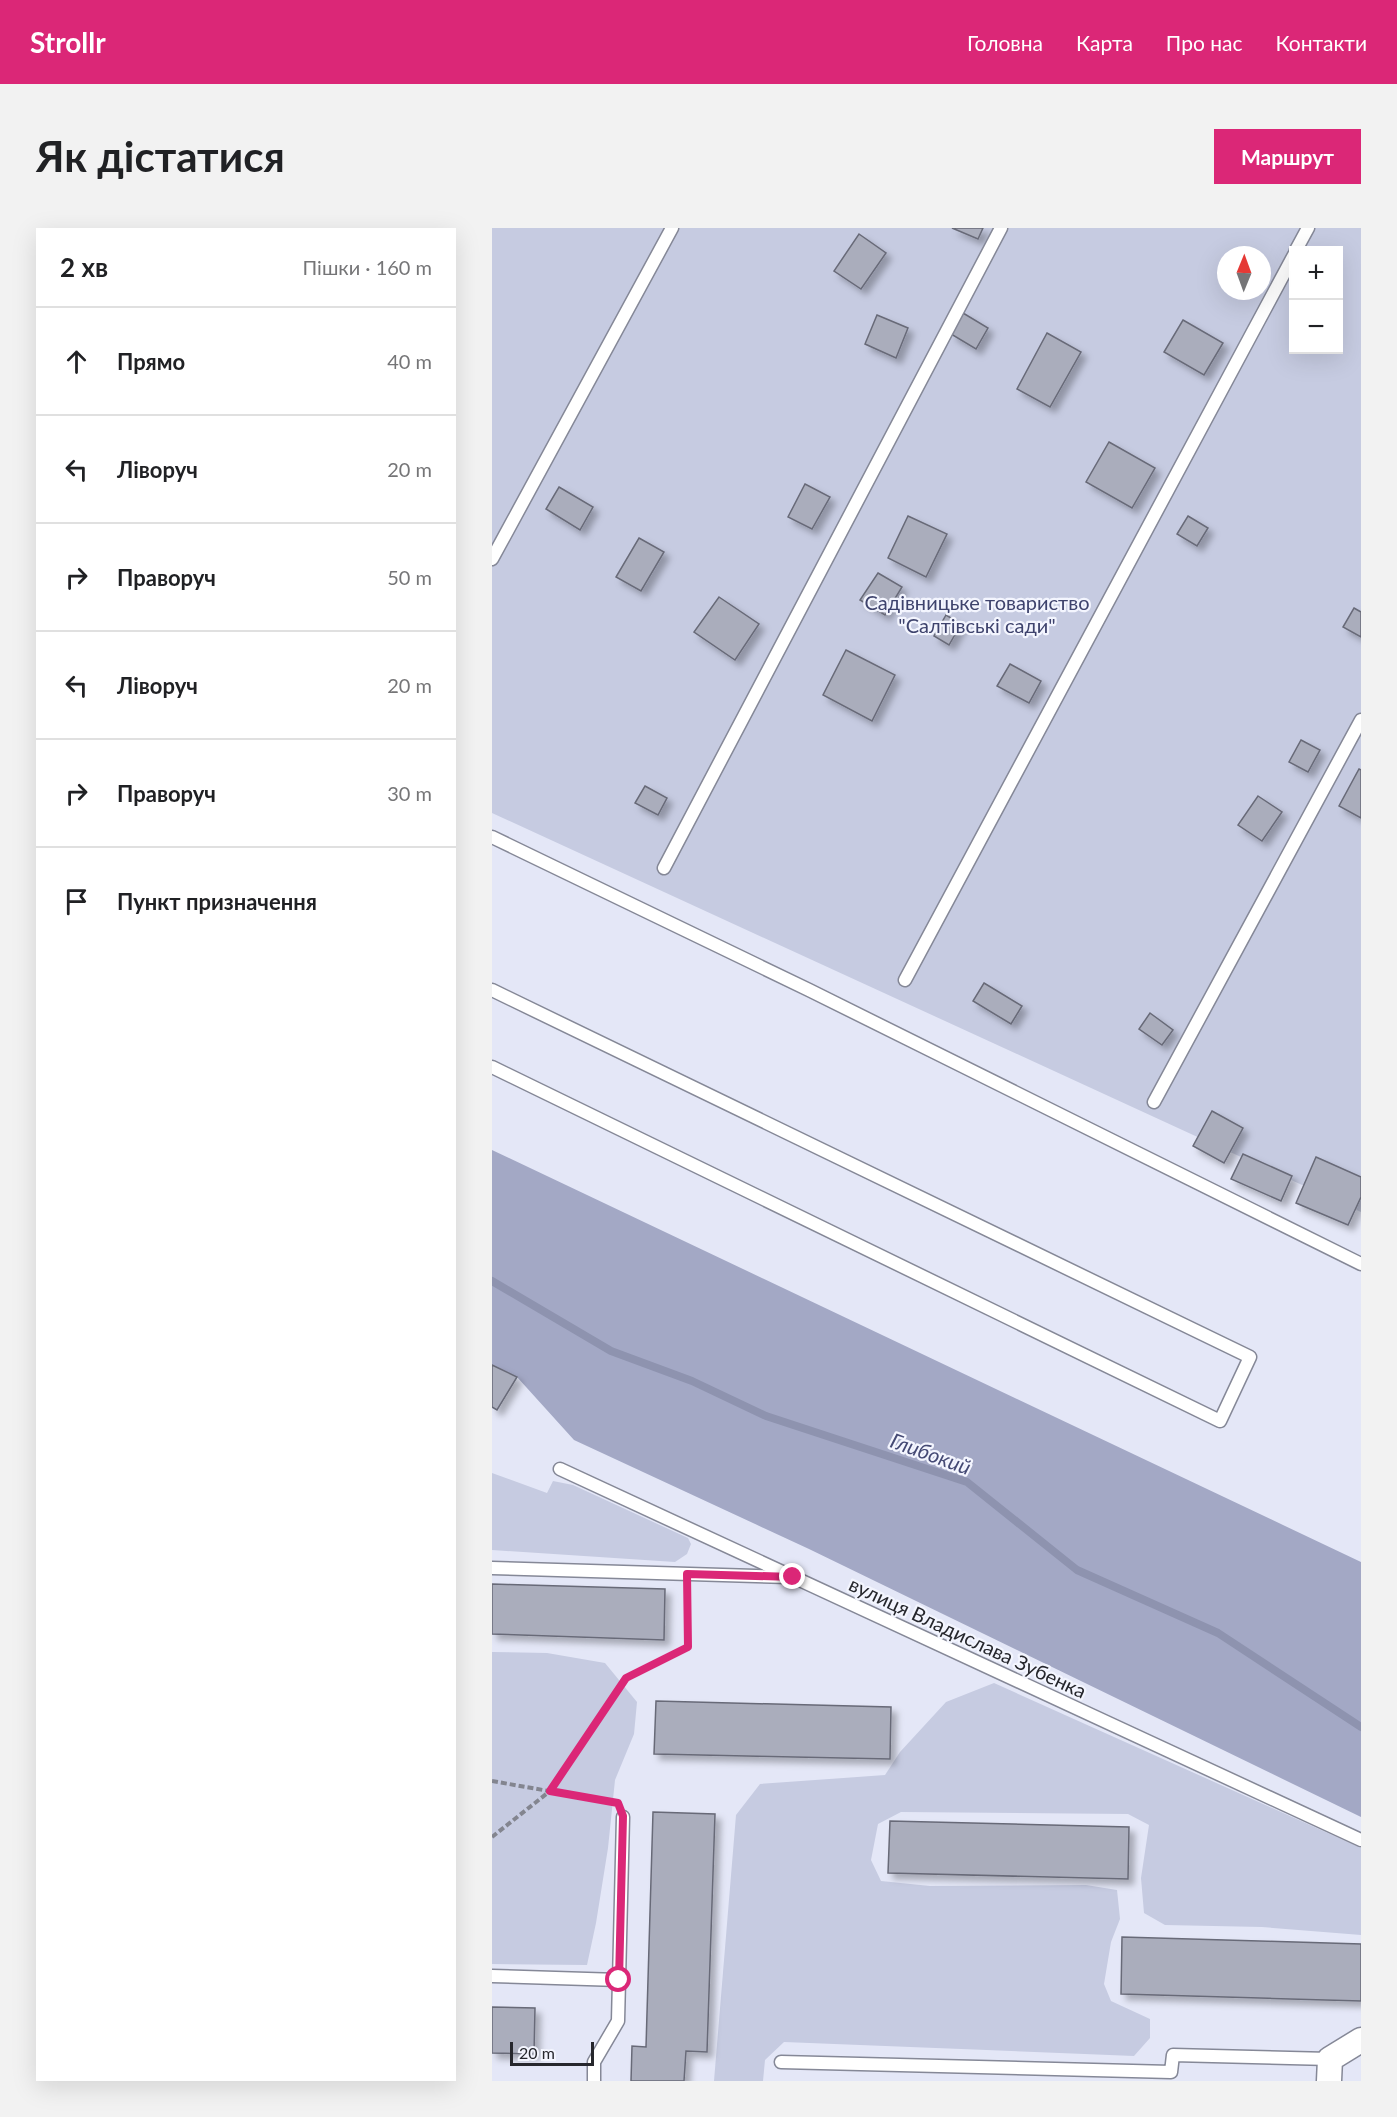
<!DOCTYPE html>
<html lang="uk">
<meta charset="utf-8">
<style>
body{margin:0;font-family:Lato,sans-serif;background:#f2f2f2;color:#202124}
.controls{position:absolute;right:18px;top:18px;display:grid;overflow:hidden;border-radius:0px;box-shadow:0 6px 24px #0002}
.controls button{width:54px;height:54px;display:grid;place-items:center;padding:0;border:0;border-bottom:2px solid #e0e0e0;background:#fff;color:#202124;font:30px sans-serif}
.compass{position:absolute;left:725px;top:18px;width:54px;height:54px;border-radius:50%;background:#fff;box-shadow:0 6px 24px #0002;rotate:1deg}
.scale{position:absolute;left:18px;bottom:15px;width:84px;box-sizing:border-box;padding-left:6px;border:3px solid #26272d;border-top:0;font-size:16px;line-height:21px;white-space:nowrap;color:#26272d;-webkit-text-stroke:4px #f3f5fe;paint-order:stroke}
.stop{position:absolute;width:18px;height:18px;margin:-14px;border:4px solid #db2777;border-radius:50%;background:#fff}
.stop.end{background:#db2777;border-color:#fff;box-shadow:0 2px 6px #0008}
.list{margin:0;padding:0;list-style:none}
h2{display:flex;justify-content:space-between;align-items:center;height:78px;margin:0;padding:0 24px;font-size:26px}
h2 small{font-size:20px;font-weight:400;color:#757577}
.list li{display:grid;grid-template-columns:39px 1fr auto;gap:18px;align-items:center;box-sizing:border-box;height:108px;padding:0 24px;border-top:2px solid #e0e0e0}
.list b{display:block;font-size:22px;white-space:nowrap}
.list em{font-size:20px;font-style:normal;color:#757577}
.icon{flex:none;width:33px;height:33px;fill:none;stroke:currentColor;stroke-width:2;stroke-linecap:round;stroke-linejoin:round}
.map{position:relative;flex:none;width:869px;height:1853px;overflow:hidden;border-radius:0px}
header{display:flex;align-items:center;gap:36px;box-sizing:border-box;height:84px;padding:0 30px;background:#db2777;color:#fff}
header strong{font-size:28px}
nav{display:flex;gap:33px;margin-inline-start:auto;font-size:21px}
.intro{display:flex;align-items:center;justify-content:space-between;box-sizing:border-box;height:144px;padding:0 36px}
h1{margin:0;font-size:42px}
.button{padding:15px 27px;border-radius:0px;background:#db2777;color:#fff;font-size:21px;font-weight:700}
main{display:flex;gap:36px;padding:0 36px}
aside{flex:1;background:#fff;border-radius:0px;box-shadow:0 6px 24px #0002}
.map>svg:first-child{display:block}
.green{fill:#c6cbe1;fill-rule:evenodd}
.forest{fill:#a3a8c5}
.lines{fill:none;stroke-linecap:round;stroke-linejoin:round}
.stream{stroke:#8e93af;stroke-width:8}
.building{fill:#aaadbc;stroke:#686a78;stroke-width:1.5;filter:url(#shadow)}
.lane-casing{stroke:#858897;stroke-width:15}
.street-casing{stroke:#858897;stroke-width:27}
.path{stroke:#83858f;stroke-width:4;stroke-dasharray:6 3;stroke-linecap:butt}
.lane{stroke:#fff;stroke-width:12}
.street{stroke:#fff;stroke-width:24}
.route{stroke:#db2777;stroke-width:8}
.labels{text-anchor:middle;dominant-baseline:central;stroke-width:4.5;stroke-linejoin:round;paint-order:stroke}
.park-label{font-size:20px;fill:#3e436d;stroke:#f3f5fe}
.street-label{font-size:20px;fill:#26272d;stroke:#f3f5fe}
.water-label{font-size:21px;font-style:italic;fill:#444974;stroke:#f3f5fe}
</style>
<header>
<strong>Strollr</strong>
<nav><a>Головна</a><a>Карта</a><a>Про нас</a><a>Контакти</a></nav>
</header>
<div class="intro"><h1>Як дістатися</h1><a class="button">Маршрут</a></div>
<main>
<aside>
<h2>2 хв<small>Пішки · 160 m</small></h2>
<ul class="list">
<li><svg class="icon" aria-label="ahead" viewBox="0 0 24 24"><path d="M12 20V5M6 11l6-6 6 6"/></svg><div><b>Прямо</b></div><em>40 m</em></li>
<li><svg class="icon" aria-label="left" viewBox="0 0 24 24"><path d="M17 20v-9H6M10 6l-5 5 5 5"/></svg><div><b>Ліворуч</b></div><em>20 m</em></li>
<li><svg class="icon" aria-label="right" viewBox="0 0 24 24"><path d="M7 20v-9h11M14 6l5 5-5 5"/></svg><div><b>Праворуч</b></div><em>50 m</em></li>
<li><svg class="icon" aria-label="left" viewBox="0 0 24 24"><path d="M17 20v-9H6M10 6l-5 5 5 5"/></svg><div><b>Ліворуч</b></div><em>20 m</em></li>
<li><svg class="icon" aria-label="right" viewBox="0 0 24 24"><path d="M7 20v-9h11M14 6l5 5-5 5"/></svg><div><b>Праворуч</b></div><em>30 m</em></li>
<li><svg class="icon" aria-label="arrive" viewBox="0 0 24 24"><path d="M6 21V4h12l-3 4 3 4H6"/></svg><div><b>Пункт призначення</b></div></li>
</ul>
</aside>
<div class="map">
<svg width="869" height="1853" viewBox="0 0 869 1853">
<defs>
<filter id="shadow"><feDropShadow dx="5.5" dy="5.5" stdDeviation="3" flood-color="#0004"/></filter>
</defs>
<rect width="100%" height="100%" fill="#e4e7f7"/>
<g class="green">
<path d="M0,0h869v984l-869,-399zM802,22h44v100h-44zM734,27h36v36h-36z"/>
<path d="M0,1245l55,20 6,-12 20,4 115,53 3,6 -4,10 -12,8 -183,-12z"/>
<path d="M0,1424l55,1 58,10 32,39 -3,32 -19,46 -7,68 -12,75 -9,42 -95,-1z"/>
<path d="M502,1455l367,165v87l-99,-8 -97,-2 -21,-12 -3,-35 8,-53 -21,-11 -227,-2 -23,12 -7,36 10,21 49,5 156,-1 31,5 3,29 -9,23 -7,42 7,17 39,18v19l-16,18 -350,-14 -19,18 -2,21h-49l22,-266 24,-31 125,-9 15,-23 46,-50z"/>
</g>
<path class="forest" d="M0,922l869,412v255l-552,-268 -235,-109 -57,-63 -25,-12z"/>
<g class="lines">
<path class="stream" d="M0,1053l119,70 81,30 74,35 201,66 110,88 141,63 143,94"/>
</g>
<g class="building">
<path d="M460,0h31l-5,11z"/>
<path d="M367,6l27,19 -25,36 -27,-18z"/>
<path d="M471,85l25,15 -12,21 -25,-15z"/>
<path d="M385,87l31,13 -12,30 -31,-14z"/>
<path d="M691,92l40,23 -19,32 -40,-23z"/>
<path d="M555,105l34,19 -31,55 -33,-18z"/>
<path d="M617,214l46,26 -23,40 -46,-26z"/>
<path d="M313,256l25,13 -18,32 -24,-12z"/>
<path d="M67,259l34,20 -13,23 -34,-21z"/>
<path d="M416,288l39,18 -21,43 -38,-19z"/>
<path d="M696,288l20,12 -11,18 -20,-12z"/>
<path d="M147,310l25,14 -23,39 -25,-14z"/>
<path d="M386,345l24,14 -17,28 -25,-15z"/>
<path d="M227,369l40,27 -24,36 -41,-28z"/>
<path d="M862,380l7,4v25l-18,-10z"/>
<path d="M454,387l15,9 -12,21 -15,-9z"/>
<path d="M354,422l49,25 -23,46 -49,-26z"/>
<path d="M518,436l31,17 -12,22 -32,-17z"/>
<path d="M809,512l19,10 -12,22 -19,-10z"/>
<path d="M867,541l2,1v48l-22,-12z"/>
<path d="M153,558l22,12 -9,17 -23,-12z"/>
<path d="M766,568l24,16 -20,29 -24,-16z"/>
<path d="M492,755l38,23 -11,18 -38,-23z"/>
<path d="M658,785l23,17 -11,15 -23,-16z"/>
<path d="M720,883l31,17 -19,35 -31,-17z"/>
<path d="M751,926l49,22 -11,25 -50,-22z"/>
<path d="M824,929l45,20v20l-13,28 -52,-22z"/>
<path d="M0,1137l25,12 -20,33 -5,-3z"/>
<path d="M0,1356l173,5 -1,51 -172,-6z"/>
<path d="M164,1473l235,6 -1,52 -236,-5z"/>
<path d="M161,1584l62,2 -8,238 -21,-1 -2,30h-53l1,-35 14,1z"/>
<path d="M398,1593l239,6 -1,52 -240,-6z"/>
<path d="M630,1709l239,7v57l-240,-7z"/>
<path d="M0,1779l43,1 -1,46 -42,-1z"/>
</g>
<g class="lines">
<defs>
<g id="lane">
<path d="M804,22l12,-22"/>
<path d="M0,331l180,-331"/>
<path d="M0,609l317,153 552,274"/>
<path d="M172,640l337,-640"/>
<path d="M413,752l389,-725"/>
<path d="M0,762l758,367 -30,64 -728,-354"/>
<path d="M662,874l207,-382"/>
<path d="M68,1241l801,371"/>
<path d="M0,1340l296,9"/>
<path d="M0,1748l127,4"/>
<path d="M289,1834l390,10 2,-17 157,4"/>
<path d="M102,1853v-19l24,-41 5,-204"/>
</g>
<path id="street" d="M837,1853l1,-22 31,-19"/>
</defs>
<use href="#lane" class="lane-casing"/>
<use href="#street" class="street-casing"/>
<g class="path">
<path d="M0,1553l119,21"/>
<path d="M0,1609l58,-46 75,-113 63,-31 -1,-55"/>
</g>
<use href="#lane" class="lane"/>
<use href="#street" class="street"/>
</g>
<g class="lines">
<path class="route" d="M127,1752l4,-164 -5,-13 -68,-12 76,-113 62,-31 -1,-73 106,3"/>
</g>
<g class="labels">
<g class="park-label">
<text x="485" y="374">Садівницьке товариство<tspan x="485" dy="23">"Салтівські сади"</tspan></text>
</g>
<g class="street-label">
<text transform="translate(476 1409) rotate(25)">вулиця Владислава Зубенка</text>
</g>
<g class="water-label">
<text transform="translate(439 1225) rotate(20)">Глибокий</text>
</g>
</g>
</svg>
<div class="controls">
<button>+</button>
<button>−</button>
</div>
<svg class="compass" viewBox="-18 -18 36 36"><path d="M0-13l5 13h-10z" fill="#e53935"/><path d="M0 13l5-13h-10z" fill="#757577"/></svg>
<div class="scale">20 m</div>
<div class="stop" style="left:127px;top:1752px"></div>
<div class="stop end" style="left:301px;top:1349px"></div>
</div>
</main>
